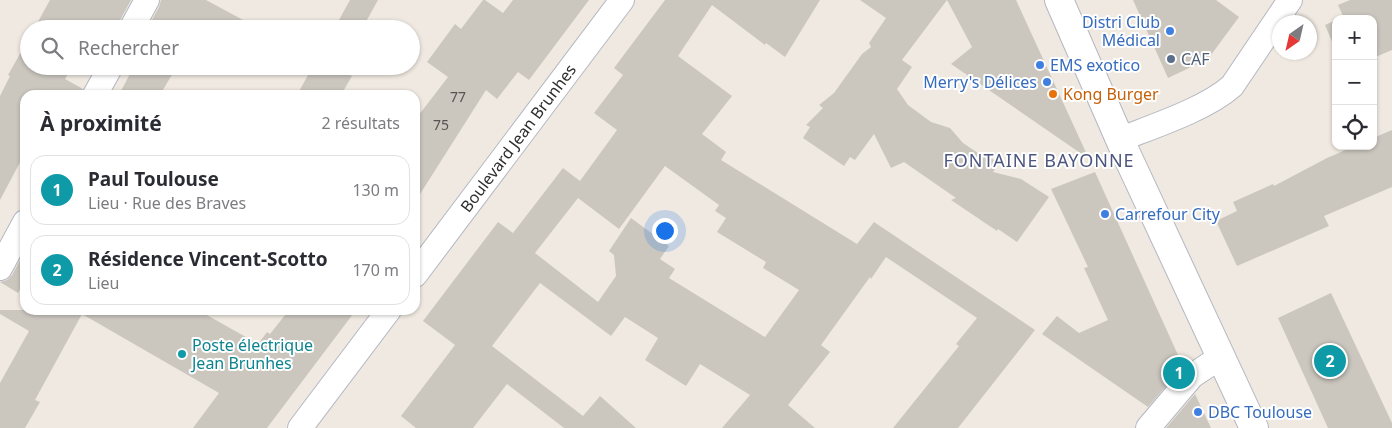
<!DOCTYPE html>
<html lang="fr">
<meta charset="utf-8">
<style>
body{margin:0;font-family:"Noto Sans",sans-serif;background:#f2f2f3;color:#2b2b33}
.controls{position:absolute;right:15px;top:15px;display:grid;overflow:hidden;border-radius:10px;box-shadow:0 1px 4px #0004}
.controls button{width:45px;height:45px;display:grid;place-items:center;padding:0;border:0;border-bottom:1px solid #e1e1e2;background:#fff;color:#2b2b33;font:25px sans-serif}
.compass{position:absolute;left:1272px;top:15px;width:45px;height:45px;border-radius:50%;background:#fff;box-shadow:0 1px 4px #0004;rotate:214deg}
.you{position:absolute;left:664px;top:230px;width:18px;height:18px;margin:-12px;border:4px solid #fff;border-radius:50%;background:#1a73e8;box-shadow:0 0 0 8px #1a73e833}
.badge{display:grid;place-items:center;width:32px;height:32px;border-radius:50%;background:#4264fb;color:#fff;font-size:16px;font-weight:700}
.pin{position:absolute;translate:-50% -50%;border:2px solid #fff;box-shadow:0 1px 5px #0006}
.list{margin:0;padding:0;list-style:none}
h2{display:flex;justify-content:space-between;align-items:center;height:65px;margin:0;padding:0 20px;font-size:21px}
h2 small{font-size:16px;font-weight:400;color:#7c7c81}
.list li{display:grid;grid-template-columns:32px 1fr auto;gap:15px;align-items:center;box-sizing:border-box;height:70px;margin:0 10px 10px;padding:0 10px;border:1px solid #e1e1e2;border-radius:15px}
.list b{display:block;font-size:19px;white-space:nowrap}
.list p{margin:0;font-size:16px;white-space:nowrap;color:#7c7c81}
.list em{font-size:16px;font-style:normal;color:#7c7c81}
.icon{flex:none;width:28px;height:28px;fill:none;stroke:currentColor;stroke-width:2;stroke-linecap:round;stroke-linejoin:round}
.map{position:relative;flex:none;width:1392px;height:428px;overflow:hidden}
.search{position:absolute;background:#fff;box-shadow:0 1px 4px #0004;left:20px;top:20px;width:400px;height:55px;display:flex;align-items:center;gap:12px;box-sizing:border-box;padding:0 18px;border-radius:28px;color:#7c7c81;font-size:19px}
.panel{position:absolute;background:#fff;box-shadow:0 1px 4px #0004;left:20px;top:90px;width:400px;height:225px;border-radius:15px}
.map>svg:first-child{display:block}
.building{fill:#cbc7bf;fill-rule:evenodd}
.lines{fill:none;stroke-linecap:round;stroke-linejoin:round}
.minor-casing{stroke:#b4b7c1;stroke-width:26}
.secondary-casing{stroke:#b4b7c1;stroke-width:30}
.minor{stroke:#fff;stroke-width:24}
.secondary{stroke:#fff;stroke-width:28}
.shop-dot{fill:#3f7fe0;stroke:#fff;stroke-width:2}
.service-dot{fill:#5c6f8a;stroke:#fff;stroke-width:2}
.food-dot{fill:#e8710a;stroke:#fff;stroke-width:2}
.culture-dot{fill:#0f9aa8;stroke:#fff;stroke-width:2}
.labels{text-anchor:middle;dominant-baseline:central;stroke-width:4;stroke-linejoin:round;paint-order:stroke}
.number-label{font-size:14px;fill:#555452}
.shop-label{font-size:16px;fill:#366cbe;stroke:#fff;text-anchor:start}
.service-label{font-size:16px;fill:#4e5e75;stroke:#fff;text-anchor:start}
.food-label{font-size:16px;fill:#c56008;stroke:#fff;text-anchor:start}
.street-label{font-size:16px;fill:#2e2e2e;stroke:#fff}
.culture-label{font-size:16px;fill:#0d838f;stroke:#fff;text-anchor:start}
.neighbourhood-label{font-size:18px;letter-spacing:1px;fill:#4d5680;stroke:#fff}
</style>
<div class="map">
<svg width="1392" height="428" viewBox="0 0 1392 428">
<rect width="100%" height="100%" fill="#efe9e1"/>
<g class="building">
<path d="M50,0h81l-12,22 -2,7 -20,-9 -5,9h-58z"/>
<path d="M161,0h45l39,21 -1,4 7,4h-104l12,-22z"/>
<path d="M350,0h28l-16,29h-28z"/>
<path d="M483,0h2l18,13 10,-13h76l-60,80 -11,-8 -21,27 -11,-9 -71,112v-82l33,-43 -21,-15 28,-38 6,5z"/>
<path d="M665,0h155l-35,57 -19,-14 -1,2 -53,-40 -34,51 54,40 -30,38 24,18 -5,8 136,84 17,-22 161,108 -77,98h-65l66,-82 -3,-2 21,-26 -91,-61 -15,22 -1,-2 -49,68 9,7 -42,53 27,23h-93l28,-33 -50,-31 -14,22 -41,-26 13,-22 -33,-21 -14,19 -71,-53 -48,63 91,70 17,-20 36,32h-72l-57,-44 -34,44h-57l-15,-12 54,-71 -32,-24 75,-99 15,11 50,-65 17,13 37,-51 -23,-17 29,-38 -9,-7zM665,166l54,39 -4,6 11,7 -9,14 49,30 -3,6 36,22 -34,47 -96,-59 6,-9 -15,-10 9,-13 -38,-28 -22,33 5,4 2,21 -18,26 -63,-49 43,-55 41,31z"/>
<path d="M860,0h87l-45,60 10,7 -15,22 11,16 23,17 19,6 13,15 18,12 19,7 -7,10 28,7 28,18 -32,45 -19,-13 -1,2 -46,-31 5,-2 -52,-36 -13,6 -17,-34 -19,26 -5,-3 -6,9 -41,-28 7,-11 -4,-2 17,-17 -4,-3 15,-12 28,-39 9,-7 -2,-4 17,-25z"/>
<path d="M947,0h69l73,159 -138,-95 21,-17z"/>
<path d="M1133,0h83l23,17 -31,42 -40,19z"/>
<path d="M1350,0h42v50l-19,8v-39h-36l6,-3 -5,-11z"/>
<path d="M1336,20v31l-11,-26z"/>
<path d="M29,38v28h43l-7,13 18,10 -2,6h-56v58l-25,47v-104l10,-20 -2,-1z"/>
<path d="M134,66h43l-17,29h-41z"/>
<path d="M313,66h28l-2,4 13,6 -11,19h-44z"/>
<path d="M1392,130v57l-68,29 5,10 -92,40 -21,-45 21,-10 -4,-9 40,-18 1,2 53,-28 28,-12h18v-8z"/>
<path d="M1095,172l88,194 -35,41 -106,-73 15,-18 22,17 29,-13 -24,-52 4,-1 -37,-78z"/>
<path d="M25,251v29l-7,13 -18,-11 7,-2 5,-5z"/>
<path d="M1331,293l61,130v5h-64l-50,-110z"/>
<path d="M0,310h198l60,34 9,-12 3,2 19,-24h67l-89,118h-74l26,-35 -137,-79 -47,86 5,2 -15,26h-25v-45l29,-52 -29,-17z"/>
<path d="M1195,394l16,34h-45z"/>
</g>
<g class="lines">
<defs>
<g id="minor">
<path d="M131,29l16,-29"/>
<path d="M95,95l16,-29"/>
<path d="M1121,139c33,-13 85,-30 111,-53l58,-86"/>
<path d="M0,268l25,-46"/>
<path d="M415,275l207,-275"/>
<path d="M300,428l89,-118"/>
<path d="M1148,428l44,-52 30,-20"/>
</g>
<path id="secondary" d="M1059,0l65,149 130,279"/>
</defs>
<use href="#minor" class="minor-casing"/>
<use href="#secondary" class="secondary-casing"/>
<use href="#minor" class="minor"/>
<use href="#secondary" class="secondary"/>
</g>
<g class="shop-dot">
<circle cx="1170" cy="31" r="5"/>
<circle cx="1040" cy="65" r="5"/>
<circle cx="1047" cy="82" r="5"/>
<circle cx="1105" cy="214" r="5"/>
<circle cx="1198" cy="412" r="5"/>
</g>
<circle class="service-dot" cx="1171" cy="59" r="5"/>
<circle class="food-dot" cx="1053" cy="94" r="5"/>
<circle class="culture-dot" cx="182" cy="354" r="5"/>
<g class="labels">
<g class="number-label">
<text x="458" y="96">77</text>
<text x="441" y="124">75</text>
</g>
<g class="shop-label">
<text x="1160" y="22" text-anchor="end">Distri Club<tspan x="1160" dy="18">Médical</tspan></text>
<text x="1050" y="65">EMS exotico</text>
<text x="1037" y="82" text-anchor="end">Merry's Délices</text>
<text x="1115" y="214">Carrefour City</text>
<text x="1208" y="412">DBC Toulouse</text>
</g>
<g class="service-label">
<text x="1181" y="59">CAF</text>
</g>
<g class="food-label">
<text x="1063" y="94">Kong Burger</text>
</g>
<g class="street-label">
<text transform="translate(518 138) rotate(-53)">Boulevard Jean Brunhes</text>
</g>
<g class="culture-label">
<text x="192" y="345">Poste électrique<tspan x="192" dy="18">Jean Brunhes</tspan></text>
</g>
<g class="neighbourhood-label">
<text x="1039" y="160">FONTAINE BAYONNE</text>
</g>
</g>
</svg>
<div class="controls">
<button>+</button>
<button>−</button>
<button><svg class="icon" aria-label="locate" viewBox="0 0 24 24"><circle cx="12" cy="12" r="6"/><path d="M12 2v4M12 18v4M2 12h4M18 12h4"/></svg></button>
</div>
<svg class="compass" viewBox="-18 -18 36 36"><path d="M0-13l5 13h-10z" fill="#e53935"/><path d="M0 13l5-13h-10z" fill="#7c7c81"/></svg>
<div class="you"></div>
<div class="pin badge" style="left:1179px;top:373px;background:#0f9aa8">1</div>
<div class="pin badge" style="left:1330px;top:361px;background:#0f9aa8">2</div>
<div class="search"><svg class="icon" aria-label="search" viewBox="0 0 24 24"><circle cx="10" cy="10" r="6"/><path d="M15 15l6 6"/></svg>Rechercher</div>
<section class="panel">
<h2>À proximité<small>2 résultats</small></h2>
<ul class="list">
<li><span class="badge" style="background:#0f9aa8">1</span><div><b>Paul Toulouse</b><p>Lieu · Rue des Braves</p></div><em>130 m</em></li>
<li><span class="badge" style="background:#0f9aa8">2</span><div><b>Résidence Vincent-Scotto</b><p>Lieu</p></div><em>170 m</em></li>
</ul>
</section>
</div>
